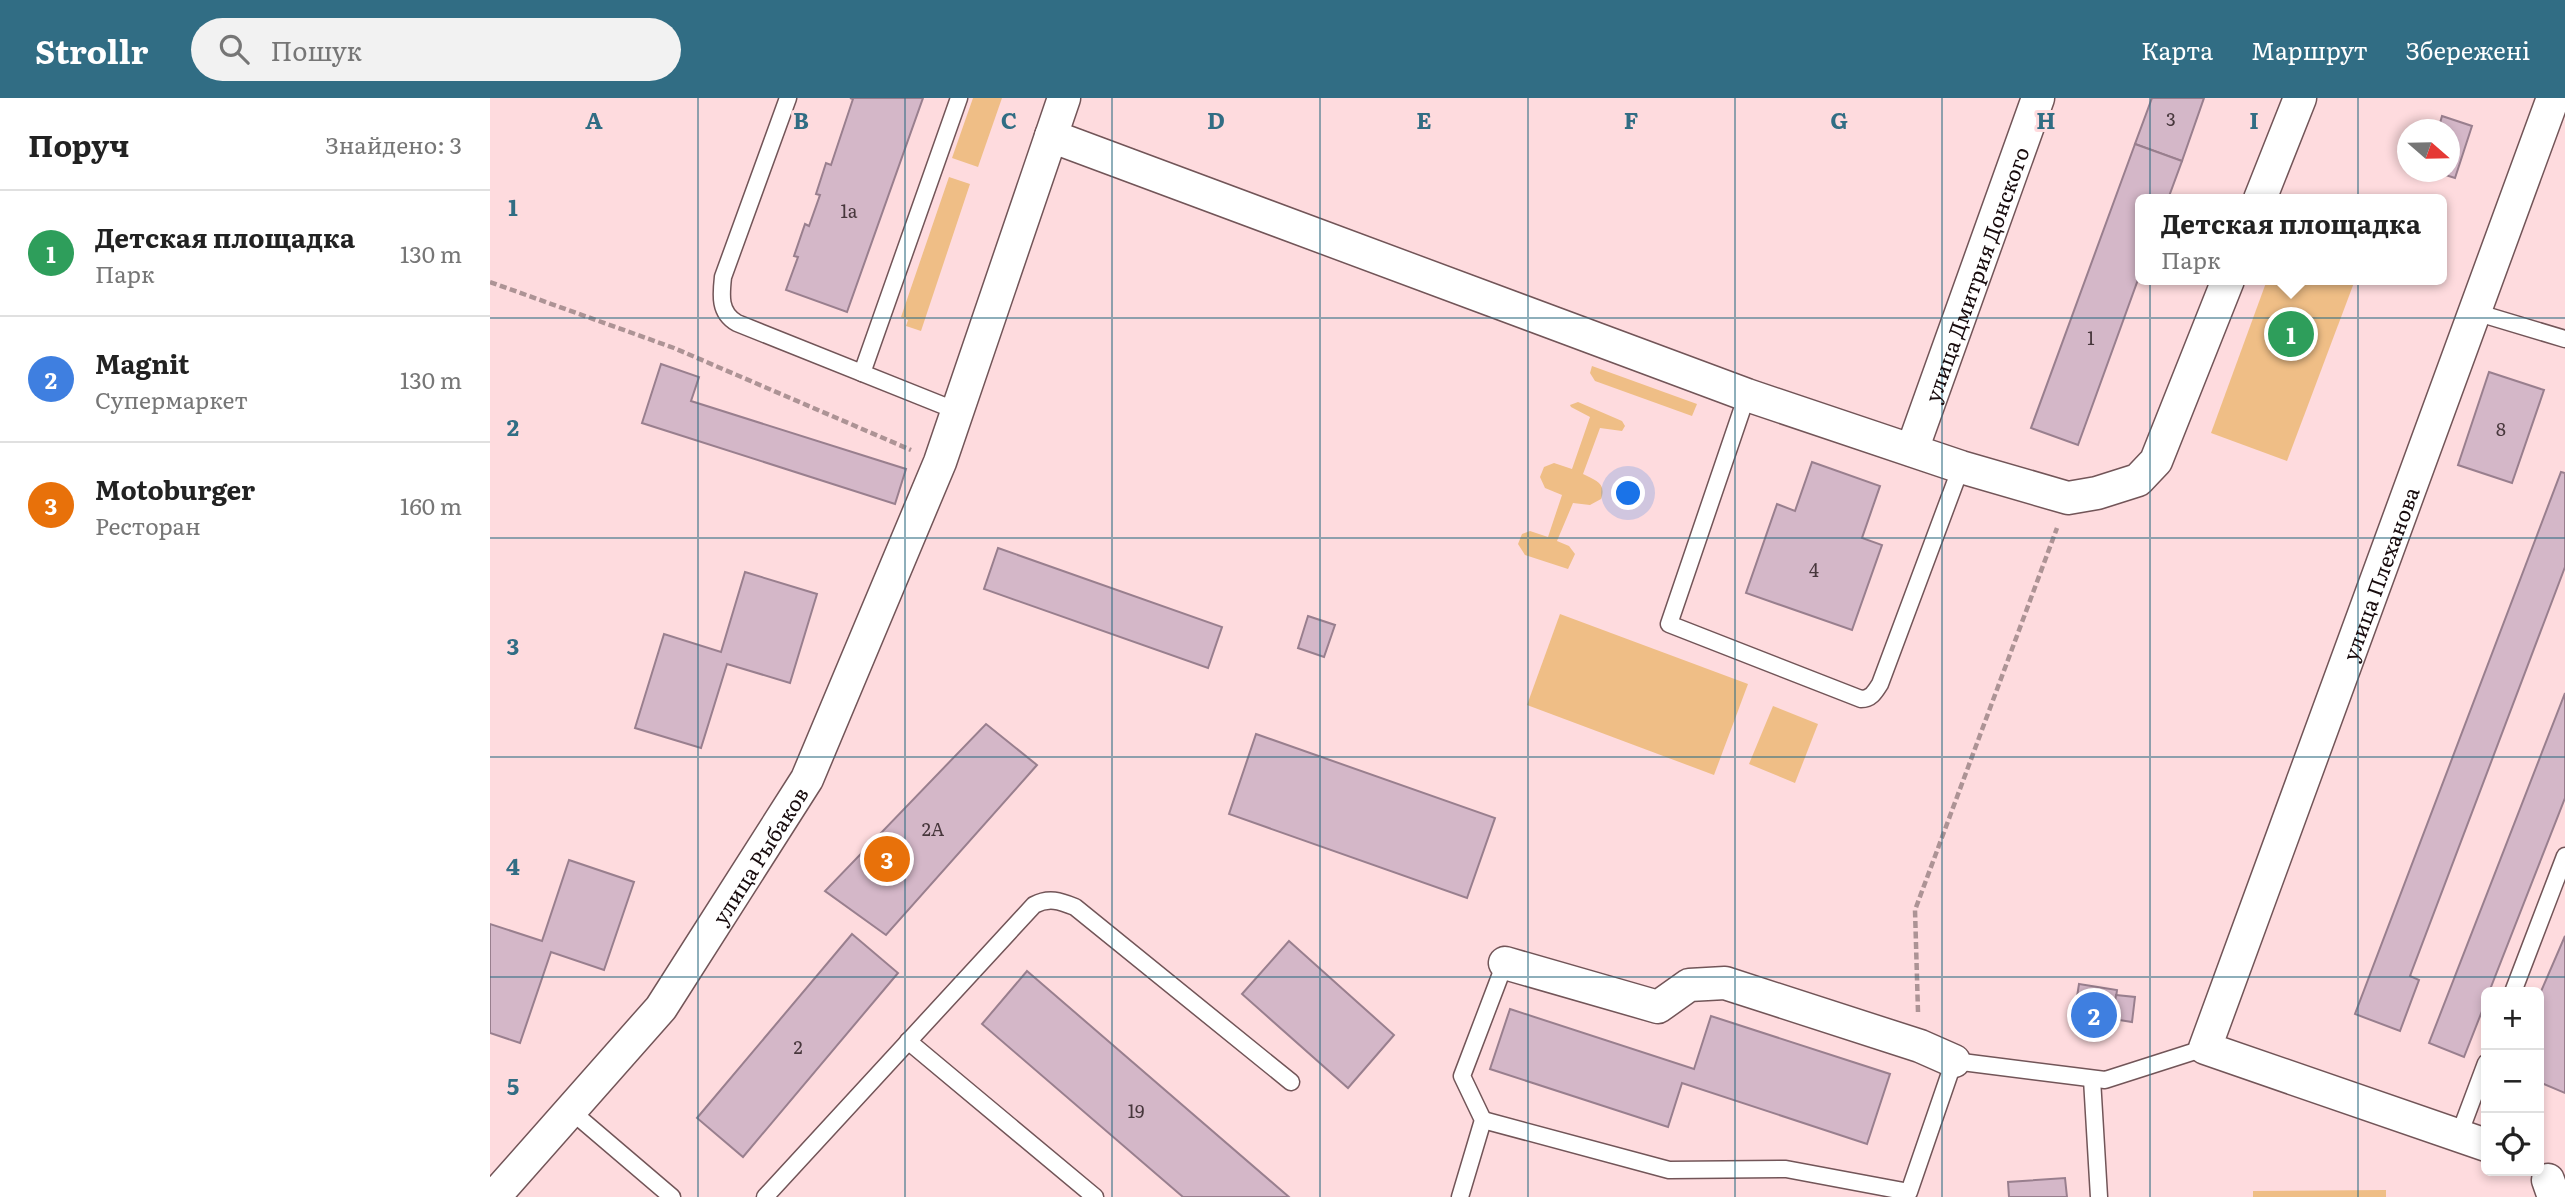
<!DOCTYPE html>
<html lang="uk">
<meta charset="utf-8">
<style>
body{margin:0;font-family:Literata,serif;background:#f2f2f2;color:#222}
.controls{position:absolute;right:21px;bottom:21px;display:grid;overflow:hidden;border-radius:10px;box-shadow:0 4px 10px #0003}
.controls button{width:63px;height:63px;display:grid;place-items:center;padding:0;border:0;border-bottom:2px solid #e0e0e0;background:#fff;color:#222;font:35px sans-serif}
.compass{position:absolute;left:1907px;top:21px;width:63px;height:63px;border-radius:50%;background:#fff;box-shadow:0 4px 10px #0003;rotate:110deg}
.you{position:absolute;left:1139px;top:396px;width:24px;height:24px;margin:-18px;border:5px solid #fff;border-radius:50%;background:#1a73e8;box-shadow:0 0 0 10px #1a73e833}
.badge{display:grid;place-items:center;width:46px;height:46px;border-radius:50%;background:#316d84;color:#fff;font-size:23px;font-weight:700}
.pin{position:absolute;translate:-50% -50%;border:4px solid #fff;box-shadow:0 2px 7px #0006}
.popup{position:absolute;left:1645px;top:96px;width:312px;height:91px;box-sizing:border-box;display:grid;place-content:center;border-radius:10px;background:#fff;filter:drop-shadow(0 2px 5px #0005);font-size:23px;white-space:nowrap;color:#767676}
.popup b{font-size:26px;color:#222}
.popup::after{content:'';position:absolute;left:50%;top:100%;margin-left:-14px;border:14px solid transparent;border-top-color:#fff}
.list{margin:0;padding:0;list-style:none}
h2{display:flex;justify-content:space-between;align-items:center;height:91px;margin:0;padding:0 28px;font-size:30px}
h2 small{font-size:23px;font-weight:400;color:#767676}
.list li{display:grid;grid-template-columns:46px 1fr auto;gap:21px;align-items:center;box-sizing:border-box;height:126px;padding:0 28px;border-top:2px solid #e0e0e0}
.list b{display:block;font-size:26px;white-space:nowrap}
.list p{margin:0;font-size:23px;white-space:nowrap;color:#767676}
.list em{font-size:23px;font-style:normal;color:#767676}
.icon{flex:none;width:38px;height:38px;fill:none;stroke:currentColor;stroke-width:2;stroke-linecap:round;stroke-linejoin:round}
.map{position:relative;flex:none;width:2075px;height:1099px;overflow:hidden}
header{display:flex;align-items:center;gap:42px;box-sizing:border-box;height:98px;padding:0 35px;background:#316d84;color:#fff}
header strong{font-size:33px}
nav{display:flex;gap:38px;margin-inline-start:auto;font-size:24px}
.search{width:490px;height:63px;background:#f2f2f2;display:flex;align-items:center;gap:18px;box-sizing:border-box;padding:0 24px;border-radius:38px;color:#767676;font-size:26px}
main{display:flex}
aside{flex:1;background:#fff}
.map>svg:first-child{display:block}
.green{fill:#efbe86}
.building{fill:#d4b7c8;stroke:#997f8e;stroke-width:2}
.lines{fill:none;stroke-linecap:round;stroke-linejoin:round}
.service-casing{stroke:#725558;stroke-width:19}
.minor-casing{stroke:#725558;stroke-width:35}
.path{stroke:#ad9395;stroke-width:4.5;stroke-dasharray:7 3.5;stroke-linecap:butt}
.service{stroke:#fff;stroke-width:16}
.minor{stroke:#fff;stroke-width:32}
.grid{fill:none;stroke:#316d84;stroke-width:2;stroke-opacity:0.55}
.labels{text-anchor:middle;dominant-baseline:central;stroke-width:6;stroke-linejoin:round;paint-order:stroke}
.number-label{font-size:18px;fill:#47373c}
.street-label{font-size:21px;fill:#180c0e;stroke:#fedbde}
.grid-label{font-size:23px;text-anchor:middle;font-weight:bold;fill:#316d84;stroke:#fedbde;stroke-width:6;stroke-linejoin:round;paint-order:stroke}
</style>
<header>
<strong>Strollr</strong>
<div class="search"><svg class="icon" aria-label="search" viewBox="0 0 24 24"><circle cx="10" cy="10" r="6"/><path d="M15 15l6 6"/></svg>Пошук</div>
<nav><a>Карта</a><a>Маршрут</a><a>Збережені</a></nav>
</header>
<main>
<aside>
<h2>Поруч<small>Знайдено: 3</small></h2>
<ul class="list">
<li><span class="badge" style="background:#2e9e5b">1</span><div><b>Детская площадка</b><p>Парк</p></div><em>130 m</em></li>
<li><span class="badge" style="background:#3f7fe0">2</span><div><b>Magnit</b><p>Супермаркет</p></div><em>130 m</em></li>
<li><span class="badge" style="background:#e8710a">3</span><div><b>Motoburger</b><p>Ресторан</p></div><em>160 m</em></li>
</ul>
</aside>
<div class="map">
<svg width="2075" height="1099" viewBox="0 0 2075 1099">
<rect width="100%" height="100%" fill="#fedbde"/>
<g class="green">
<path d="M483,0h29l-24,69 -26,-9z"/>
<path d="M459,79l21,7 -49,147 -15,-5 2,-6 -7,-3z"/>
<path d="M1777,182h88l-68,181 -76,-28z"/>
<path d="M1102,268l105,38 -5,12 -97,-35 -5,-8z"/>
<path d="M1088,304l44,19 3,5 -3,5 -22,-3 -17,46c12,6 24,9 18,25l-11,6 -17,-2 -16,38 12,5 6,8 -7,15 -43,-14 -7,-11 4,-10 8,-3 18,6 14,-42 -17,-7 -5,-11 4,-10 10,-4 18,6 18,-52 -19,-10 -1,-2z"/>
<path d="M1070,516l188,70 -34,91 -187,-70z"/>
<path d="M1283,608l45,18 -23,59 -46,-19z"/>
<path d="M1896,1092v7h-133v-6z"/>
</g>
<g class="building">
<path d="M360,0h73l-76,214 -61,-22 12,-33 -4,-1 11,-32 4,2 11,-31 -4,-1 10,-31 5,2 22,-66z"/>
<path d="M1662,0h52l-22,63 -47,-17z"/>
<path d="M1952,18l30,10 -17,52 -19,-6h14v-42h-12z"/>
<path d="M1645,46l47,17 -14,38h-28v75l-62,171 -47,-17z"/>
<path d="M171,266l38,13 -8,24 215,68 -11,35 -253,-81z"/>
<path d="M1999,274l55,18 -32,93 -54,-18z"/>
<path d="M1322,364l68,24 -18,52 20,7 -30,85 -106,-37 31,-89 18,7z"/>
<path d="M2071,374l4,1v94l-155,409 9,4 -19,51 -45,-17z"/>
<path d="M508,450l224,79 -14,41 -224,-79z"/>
<path d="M255,474l72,22 -27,89 -63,-19 -26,84 -66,-20 29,-94 57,18z"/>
<path d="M818,518l27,9 -11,32 -26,-9z"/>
<path d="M2075,595v105l-76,194h-3v9l-22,56 -35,-14z"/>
<path d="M496,626l51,41 -151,170 -61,-44z"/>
<path d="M766,636l239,84 -28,80 -238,-84z"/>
<path d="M79,762l65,22 -30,88 -53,-18 -31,91 -30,-10v-109l52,17z"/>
<path d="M362,836l46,39 -155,184 -46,-39z"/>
<path d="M2075,838v157l-26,-11v-86z"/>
<path d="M799,843l105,94 -46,53 -106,-94z"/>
<path d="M537,873l262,226h-106l-201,-173z"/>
<path d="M1589,886l38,6 -4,31 -39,-5z"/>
<path d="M1626,897l19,2 -3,25 -19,-3z"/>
<path d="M1020,911l184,60 17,-53 179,58 -23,70 -185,-61 -14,44 -178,-58z"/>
<path d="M1575,1080l2,19h-58l-1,-15z"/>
</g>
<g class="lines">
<defs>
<g id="service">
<path d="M298,0l-65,179c-2,18 -4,36 14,46l220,88"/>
<path d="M1985,214l90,27"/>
<path d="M372,275l97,-275"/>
<path d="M1257,297l-78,229 192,75c10,0 14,-7 19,-15l81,-217"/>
<path d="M2023,894l52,-136"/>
<path d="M418,943l187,156"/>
<path d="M1602,981l7,118"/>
<path d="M80,1012l102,87"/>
<path d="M993,1022l186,50 117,-1 123,23 45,-131 151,19 100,-32"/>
<path d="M1969,1037l27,-72"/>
<path d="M275,1099l269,-292c15,-8 26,-4 41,2l216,175"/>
<path d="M970,1099l23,-77 -21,-44 43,-113"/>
</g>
<g id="minor">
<path d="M561,38l696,259 214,72 107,31 29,-5 41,-13 18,-19 72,-181"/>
<path d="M1770,101l40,-101"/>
<path id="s1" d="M1422,352l126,-352"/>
<path d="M1015,865l153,44 31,-22 36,-2 195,63 34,15"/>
<path id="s2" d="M1996,1047l-281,-97 348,-950"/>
<path d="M2058,1082l6,17"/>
<path id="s3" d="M4,1099l167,-189 146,-229 133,-317 124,-364"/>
</g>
</defs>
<use href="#service" class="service-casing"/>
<use href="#minor" class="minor-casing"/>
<g class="path">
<path d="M0,184l184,66 237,102"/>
<path d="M1428,914l-3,-102 142,-382"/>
</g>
<use href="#service" class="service"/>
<use href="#minor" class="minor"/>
</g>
<path class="grid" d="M208,0v1099M415,0v1099M622,0v1099M830,0v1099M1038,0v1099M1245,0v1099M1452,0v1099M1660,0v1099M1868,0v1099M0,220h2075M0,440h2075M0,659h2075M0,879h2075"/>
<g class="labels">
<g class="number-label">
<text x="1681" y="20">3</text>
<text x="359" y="112">1а</text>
<text x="1601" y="239">1</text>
<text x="2011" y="330">8</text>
<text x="1324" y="471">4</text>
<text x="443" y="730">2А</text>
<text x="308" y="948">2</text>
<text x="646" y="1012">19</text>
</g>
<g class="street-label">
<text stroke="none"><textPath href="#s1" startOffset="187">улица Дмитрия Донского</textPath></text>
<text stroke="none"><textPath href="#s2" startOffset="803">улица Плеханова</textPath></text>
<text stroke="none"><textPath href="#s3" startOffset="434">улица Рыбаков</textPath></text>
</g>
</g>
<g class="grid-label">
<text x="104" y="31">A</text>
<text x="311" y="31">B</text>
<text x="519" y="31">C</text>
<text x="726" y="31">D</text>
<text x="934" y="31">E</text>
<text x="1141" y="31">F</text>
<text x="1349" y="31">G</text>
<text x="1556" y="31">H</text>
<text x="1764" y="31">I</text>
<text x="23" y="118">1</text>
<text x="23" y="338">2</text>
<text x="23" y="557">3</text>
<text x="23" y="777">4</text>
<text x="23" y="997">5</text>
</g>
</svg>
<div class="controls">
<button>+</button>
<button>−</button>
<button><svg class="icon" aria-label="locate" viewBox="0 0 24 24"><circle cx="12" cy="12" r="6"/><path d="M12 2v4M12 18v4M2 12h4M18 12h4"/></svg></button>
</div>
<svg class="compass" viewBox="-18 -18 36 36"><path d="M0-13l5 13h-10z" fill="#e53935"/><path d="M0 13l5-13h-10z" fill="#767676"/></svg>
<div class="you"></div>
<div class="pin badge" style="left:1801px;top:236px;background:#2e9e5b">1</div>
<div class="popup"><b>Детская площадка</b>Парк</div>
<div class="pin badge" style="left:1604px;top:917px;background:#3f7fe0">2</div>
<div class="pin badge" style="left:397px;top:761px;background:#e8710a">3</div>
</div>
</main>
